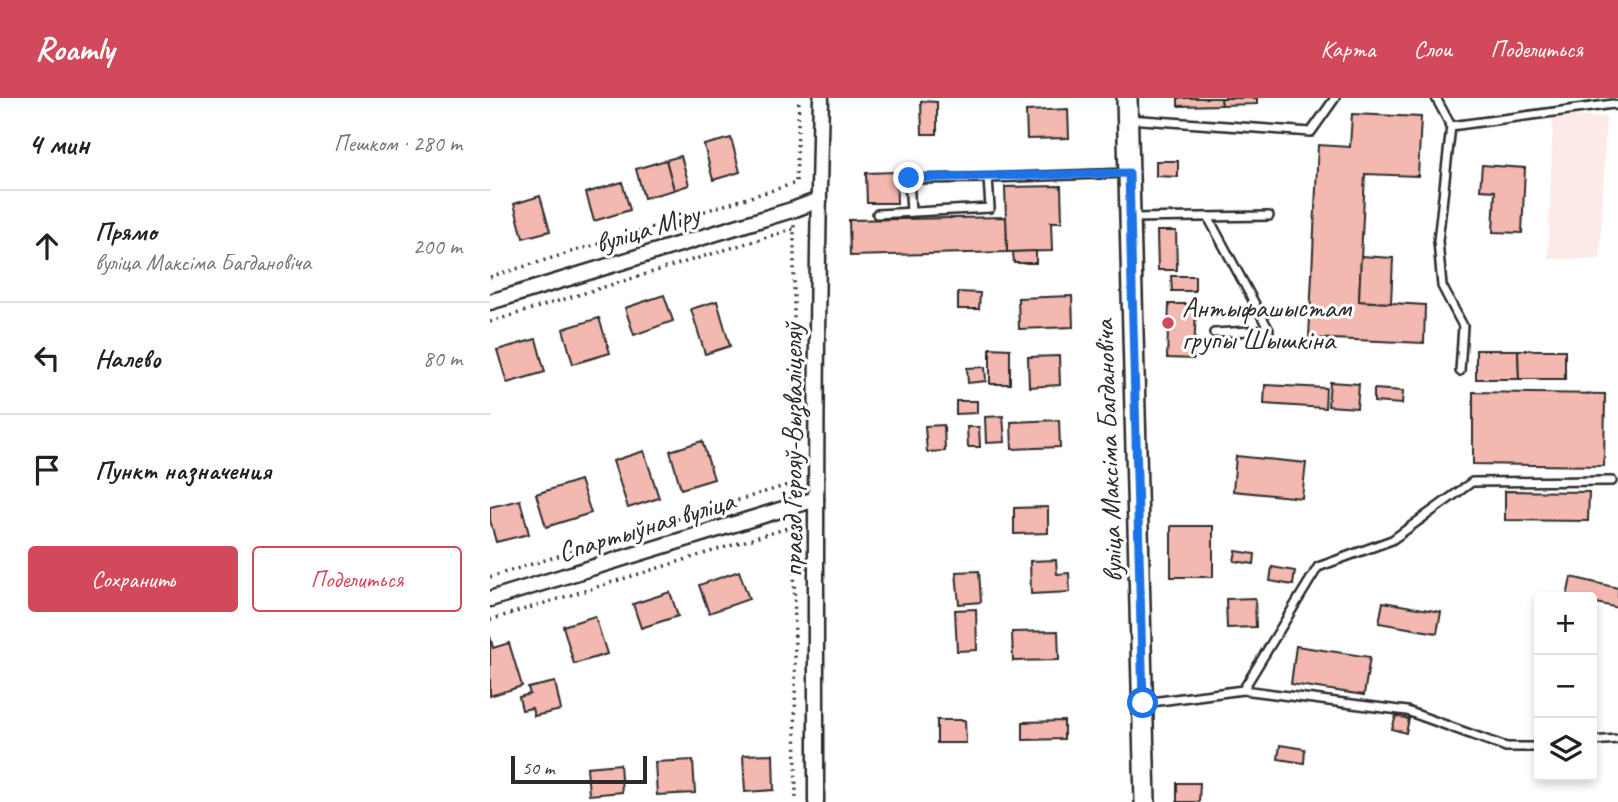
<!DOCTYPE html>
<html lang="ru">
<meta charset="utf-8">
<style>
body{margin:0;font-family:Caveat,sans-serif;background:#f2f2f2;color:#222}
.controls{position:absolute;right:21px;bottom:21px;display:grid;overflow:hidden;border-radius:7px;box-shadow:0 4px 10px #0003}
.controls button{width:63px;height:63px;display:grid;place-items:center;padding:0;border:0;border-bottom:2px solid #e0e0e0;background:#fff;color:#222;font:35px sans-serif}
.scale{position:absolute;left:21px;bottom:18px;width:136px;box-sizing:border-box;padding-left:7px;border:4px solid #2b2b2b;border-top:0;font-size:19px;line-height:24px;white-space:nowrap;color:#2b2b2b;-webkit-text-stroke:5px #fff;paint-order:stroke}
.stop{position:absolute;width:21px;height:21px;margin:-16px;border:5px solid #1a73e8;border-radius:50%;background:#fff}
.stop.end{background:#1a73e8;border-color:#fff;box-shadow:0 2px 7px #0008}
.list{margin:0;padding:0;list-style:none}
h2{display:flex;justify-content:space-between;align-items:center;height:91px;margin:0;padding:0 28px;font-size:30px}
h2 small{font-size:23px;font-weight:400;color:#767676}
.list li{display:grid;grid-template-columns:46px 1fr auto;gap:21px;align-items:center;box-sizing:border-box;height:112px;padding:0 28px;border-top:2px solid #e0e0e0}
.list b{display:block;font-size:26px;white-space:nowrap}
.list p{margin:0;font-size:23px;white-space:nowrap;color:#767676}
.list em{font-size:23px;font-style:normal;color:#767676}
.actions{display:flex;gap:14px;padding:21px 28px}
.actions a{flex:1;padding:16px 0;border:2px solid #d1495b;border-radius:7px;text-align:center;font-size:24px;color:#d1495b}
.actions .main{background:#d1495b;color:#fff}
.icon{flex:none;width:38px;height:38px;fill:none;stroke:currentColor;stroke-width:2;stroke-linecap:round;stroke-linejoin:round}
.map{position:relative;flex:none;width:1128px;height:704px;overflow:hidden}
header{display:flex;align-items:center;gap:42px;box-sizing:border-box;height:98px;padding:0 35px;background:#d1495b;color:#fff}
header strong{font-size:33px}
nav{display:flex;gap:38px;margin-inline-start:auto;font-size:24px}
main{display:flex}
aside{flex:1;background:#fff}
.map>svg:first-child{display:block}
.built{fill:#fbeae7}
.building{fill:#f3b8af;stroke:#2b2b2b;stroke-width:2}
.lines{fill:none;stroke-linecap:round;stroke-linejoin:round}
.lane-casing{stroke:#2b2b2b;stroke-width:12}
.street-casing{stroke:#2b2b2b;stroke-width:19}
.secondary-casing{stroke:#2b2b2b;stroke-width:24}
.path{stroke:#2b2b2b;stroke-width:3.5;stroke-dasharray:2 5;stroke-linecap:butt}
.lane{stroke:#fff;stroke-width:7}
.street{stroke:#fff;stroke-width:14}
.secondary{stroke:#fff;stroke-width:19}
.route{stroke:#1a73e8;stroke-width:9}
.poi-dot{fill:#d1495b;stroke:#fff;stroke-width:2.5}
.labels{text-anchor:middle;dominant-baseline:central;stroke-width:6;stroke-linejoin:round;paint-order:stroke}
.street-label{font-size:28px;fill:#2b2b2b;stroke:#fff}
.poi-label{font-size:28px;fill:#2b2b2b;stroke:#fff;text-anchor:start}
</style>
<header>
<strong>Roamly</strong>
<nav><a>Карта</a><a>Слои</a><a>Поделиться</a></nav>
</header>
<main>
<aside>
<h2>4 мин<small>Пешком · 280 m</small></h2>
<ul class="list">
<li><svg class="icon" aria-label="ahead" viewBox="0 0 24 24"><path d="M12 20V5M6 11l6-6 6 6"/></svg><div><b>Прямо</b><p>вуліца Максіма Багдановіча</p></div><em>200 m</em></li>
<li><svg class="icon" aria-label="left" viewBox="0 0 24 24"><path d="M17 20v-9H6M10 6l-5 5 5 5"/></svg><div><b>Налево</b></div><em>80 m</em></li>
<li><svg class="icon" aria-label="arrive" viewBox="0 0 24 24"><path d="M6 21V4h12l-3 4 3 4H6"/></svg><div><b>Пункт назначения</b></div></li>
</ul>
<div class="actions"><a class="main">Сохранить</a><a>Поделиться</a></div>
</aside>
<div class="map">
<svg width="1128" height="704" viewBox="0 0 1128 704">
<rect width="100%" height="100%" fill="#fff"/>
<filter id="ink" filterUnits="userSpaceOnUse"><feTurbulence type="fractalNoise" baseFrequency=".0143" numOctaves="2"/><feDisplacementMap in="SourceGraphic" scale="14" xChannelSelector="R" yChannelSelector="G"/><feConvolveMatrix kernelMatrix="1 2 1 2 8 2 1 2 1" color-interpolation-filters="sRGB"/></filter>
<g filter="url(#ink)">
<path class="built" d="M1063,18l53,1 -6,142h-52z"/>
<g class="building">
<path d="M688,0h43l1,7 -44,1z"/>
<path d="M731,0h36v6l-35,1z"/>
<path d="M431,3l16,1v32h-15z"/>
<path d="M578,11l1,29 -42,1 -1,-28z"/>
<path d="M862,16l69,3 -3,59 -53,-2 -6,127 66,4 -1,38 -115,-5 9,-193 32,2z"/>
<path d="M241,40l9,34 -27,8 -9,-35z"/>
<path d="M191,58l8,29 -15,5 -8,-30z"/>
<path d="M176,62l8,30 -30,8 -8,-29z"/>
<path d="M666,63h22v16l-22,-1z"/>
<path d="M992,67l43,3 -3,65 -29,-1 2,-41 -15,-1z"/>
<path d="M406,74l1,31h-30l-1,-30z"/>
<path d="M132,84l8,28 -36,11 -8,-28z"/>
<path d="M571,88l1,36h-11l1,29 -45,1 -2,-65z"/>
<path d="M50,98l10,35 -27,7 -9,-34z"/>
<path d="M516,119l1,35 -157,4 -1,-36z"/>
<path d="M667,133h19l1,39h-19z"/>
<path d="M546,153v12h-22l-1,-11z"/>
<path d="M871,158l32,2 -2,45 -32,-2z"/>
<path d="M681,178h24v15h-23z"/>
<path d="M468,194l22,1 -1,16h-21z"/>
<path d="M174,197l9,26 -39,14 -9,-27z"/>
<path d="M582,198l1,31 -54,2 -1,-31z"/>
<path d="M227,203l13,45 -25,8 -14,-45z"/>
<path d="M679,206h27l-2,55 -27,-1z"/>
<path d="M109,220l11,35 -37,11 -10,-35z"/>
<path d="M46,241l9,33 -38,11 -10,-33z"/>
<path d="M500,250l20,1v35h-20z"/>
<path d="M986,252h42l1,29h-43z"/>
<path d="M1028,252h47v29h-46z"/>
<path d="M569,258l1,29 -31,2 -1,-30z"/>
<path d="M495,269l1,14 -18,2 -1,-15z"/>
<path d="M840,284l29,2 -2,24 -29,-2z"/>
<path d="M775,287l61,3 -1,20 -61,-4z"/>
<path d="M884,291l29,2 -1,13 -28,-2z"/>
<path d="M983,294l132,2 -1,72 -131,-2z"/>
<path d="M466,303h21v12l-21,1z"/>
<path d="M513,318l2,26 -19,1 -1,-26z"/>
<path d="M569,322l1,27 -48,2 -1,-27z"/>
<path d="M454,327l1,26 -18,1 -2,-26z"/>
<path d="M477,329h12l1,20h-12z"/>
<path d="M212,343l12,38 -33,10 -11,-38z"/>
<path d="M154,353l15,47 -31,10 -15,-47z"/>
<path d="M746,358l70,7 -4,35 -69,-7z"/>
<path d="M90,382l11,33 -45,14 -10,-33z"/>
<path d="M1015,393l84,1 -1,29 -83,-1z"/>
<path d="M30,402l9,34 -33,8 -6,-22v-13z"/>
<path d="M558,409v26l-34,1v-26z"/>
<rect x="681" y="428" width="42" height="51"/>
<path d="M746,453l19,3 -1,10 -20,-3z"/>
<path d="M566,462l1,14 12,-1 1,19 -39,2 -1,-33z"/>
<path d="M782,469l23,4 -2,14 -23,-4z"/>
<path d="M249,473l10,28 -40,14 -10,-28z"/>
<path d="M489,473l2,31 -22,2 -3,-32z"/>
<path d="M1081,479l47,11v20l-26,-6v-5h-25z"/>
<path d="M180,494l8,24 -37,12 -8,-24z"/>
<path d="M765,500l1,29 -29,1 -1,-29z"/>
<path d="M893,504l58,10 -4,21 -58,-10z"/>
<path d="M486,511l1,41 -20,1 -2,-41z"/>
<path d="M105,518l12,38 -33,10 -11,-38z"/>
<path d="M568,533l1,29 -46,1 -1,-29z"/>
<path d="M0,538l3,12 16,-5 13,43 -32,10z"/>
<path d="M806,548l74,11 -6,38 -73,-11z"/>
<path d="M65,584l6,28 -27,6 -2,-8 -10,2 -3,-13 11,-3 -2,-6z"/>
<path d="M906,618l13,3 -3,14 -14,-4z"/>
<path d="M447,622h28l1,23h-29z"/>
<path d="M574,623v18l-41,1v-18z"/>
<path d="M790,647l25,4 -1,14 -26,-4z"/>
<path d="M283,656l1,36 -29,2 -2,-37z"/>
<path d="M203,662l2,33 -38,2 -2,-33z"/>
<path d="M130,666l2,28 -33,3 -2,-28z"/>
<path d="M687,685h23l-1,19h-22z"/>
</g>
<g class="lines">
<defs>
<g id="lane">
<path d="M946,0l15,28 -13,115 4,45 21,40 -3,45"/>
<path d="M638,21l183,13 24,-34"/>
<path d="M961,28l162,-22 5,2"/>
<path d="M421,114l-2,-33 79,-1"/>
<path d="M387,116l113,-6 -2,-30 140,-5"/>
<path d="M718,119l61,113 -55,3"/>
<path d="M641,120l138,-2"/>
<path d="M753,592l164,21 99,36h33"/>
<path d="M654,605l99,-13 75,-123 74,-27 80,-58 140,-1"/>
<path d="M1102,643l26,-2"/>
</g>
<g id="street">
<path d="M0,204l305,-93 24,-9"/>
<path d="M0,501l326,-100"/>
<path d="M326,704c0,-235 -1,-469 5,-704"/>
</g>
<path id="secondary" d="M637,0l18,704"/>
</defs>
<use href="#lane" class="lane-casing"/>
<use href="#street" class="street-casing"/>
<use href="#secondary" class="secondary-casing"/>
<g class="path">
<path d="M0,179l306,-94 3,-85"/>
<path d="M0,224l303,-93"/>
<path d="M0,479l304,-94v-259"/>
<path d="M0,522l304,-94 2,276"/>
</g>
<use href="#lane" class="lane"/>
<use href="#street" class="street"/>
<use href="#secondary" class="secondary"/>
</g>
</g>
<g class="lines" filter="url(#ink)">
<path class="route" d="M419,80l220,-5 14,530"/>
</g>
<circle class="poi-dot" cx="678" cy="225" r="7"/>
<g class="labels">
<g class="street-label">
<text transform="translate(157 130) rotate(-17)">вуліца Міру</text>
<text transform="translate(302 352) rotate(-90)">праезд Герояў-Вызваліцеляў</text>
<text transform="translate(618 353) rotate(-92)">вуліца Максіма Багдановіча</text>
<text transform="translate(156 428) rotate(-17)">Спартыўная вуліца</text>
</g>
<g class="poi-label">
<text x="692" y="209">Антыфашыстам<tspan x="692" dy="32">групы Шышкіна</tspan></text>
</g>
</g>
</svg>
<div class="controls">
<button>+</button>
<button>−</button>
<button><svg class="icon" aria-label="layers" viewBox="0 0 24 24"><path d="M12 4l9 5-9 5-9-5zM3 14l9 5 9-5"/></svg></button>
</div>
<div class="scale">50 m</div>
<div class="stop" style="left:653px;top:605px"></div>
<div class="stop end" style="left:419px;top:80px"></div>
</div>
</main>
